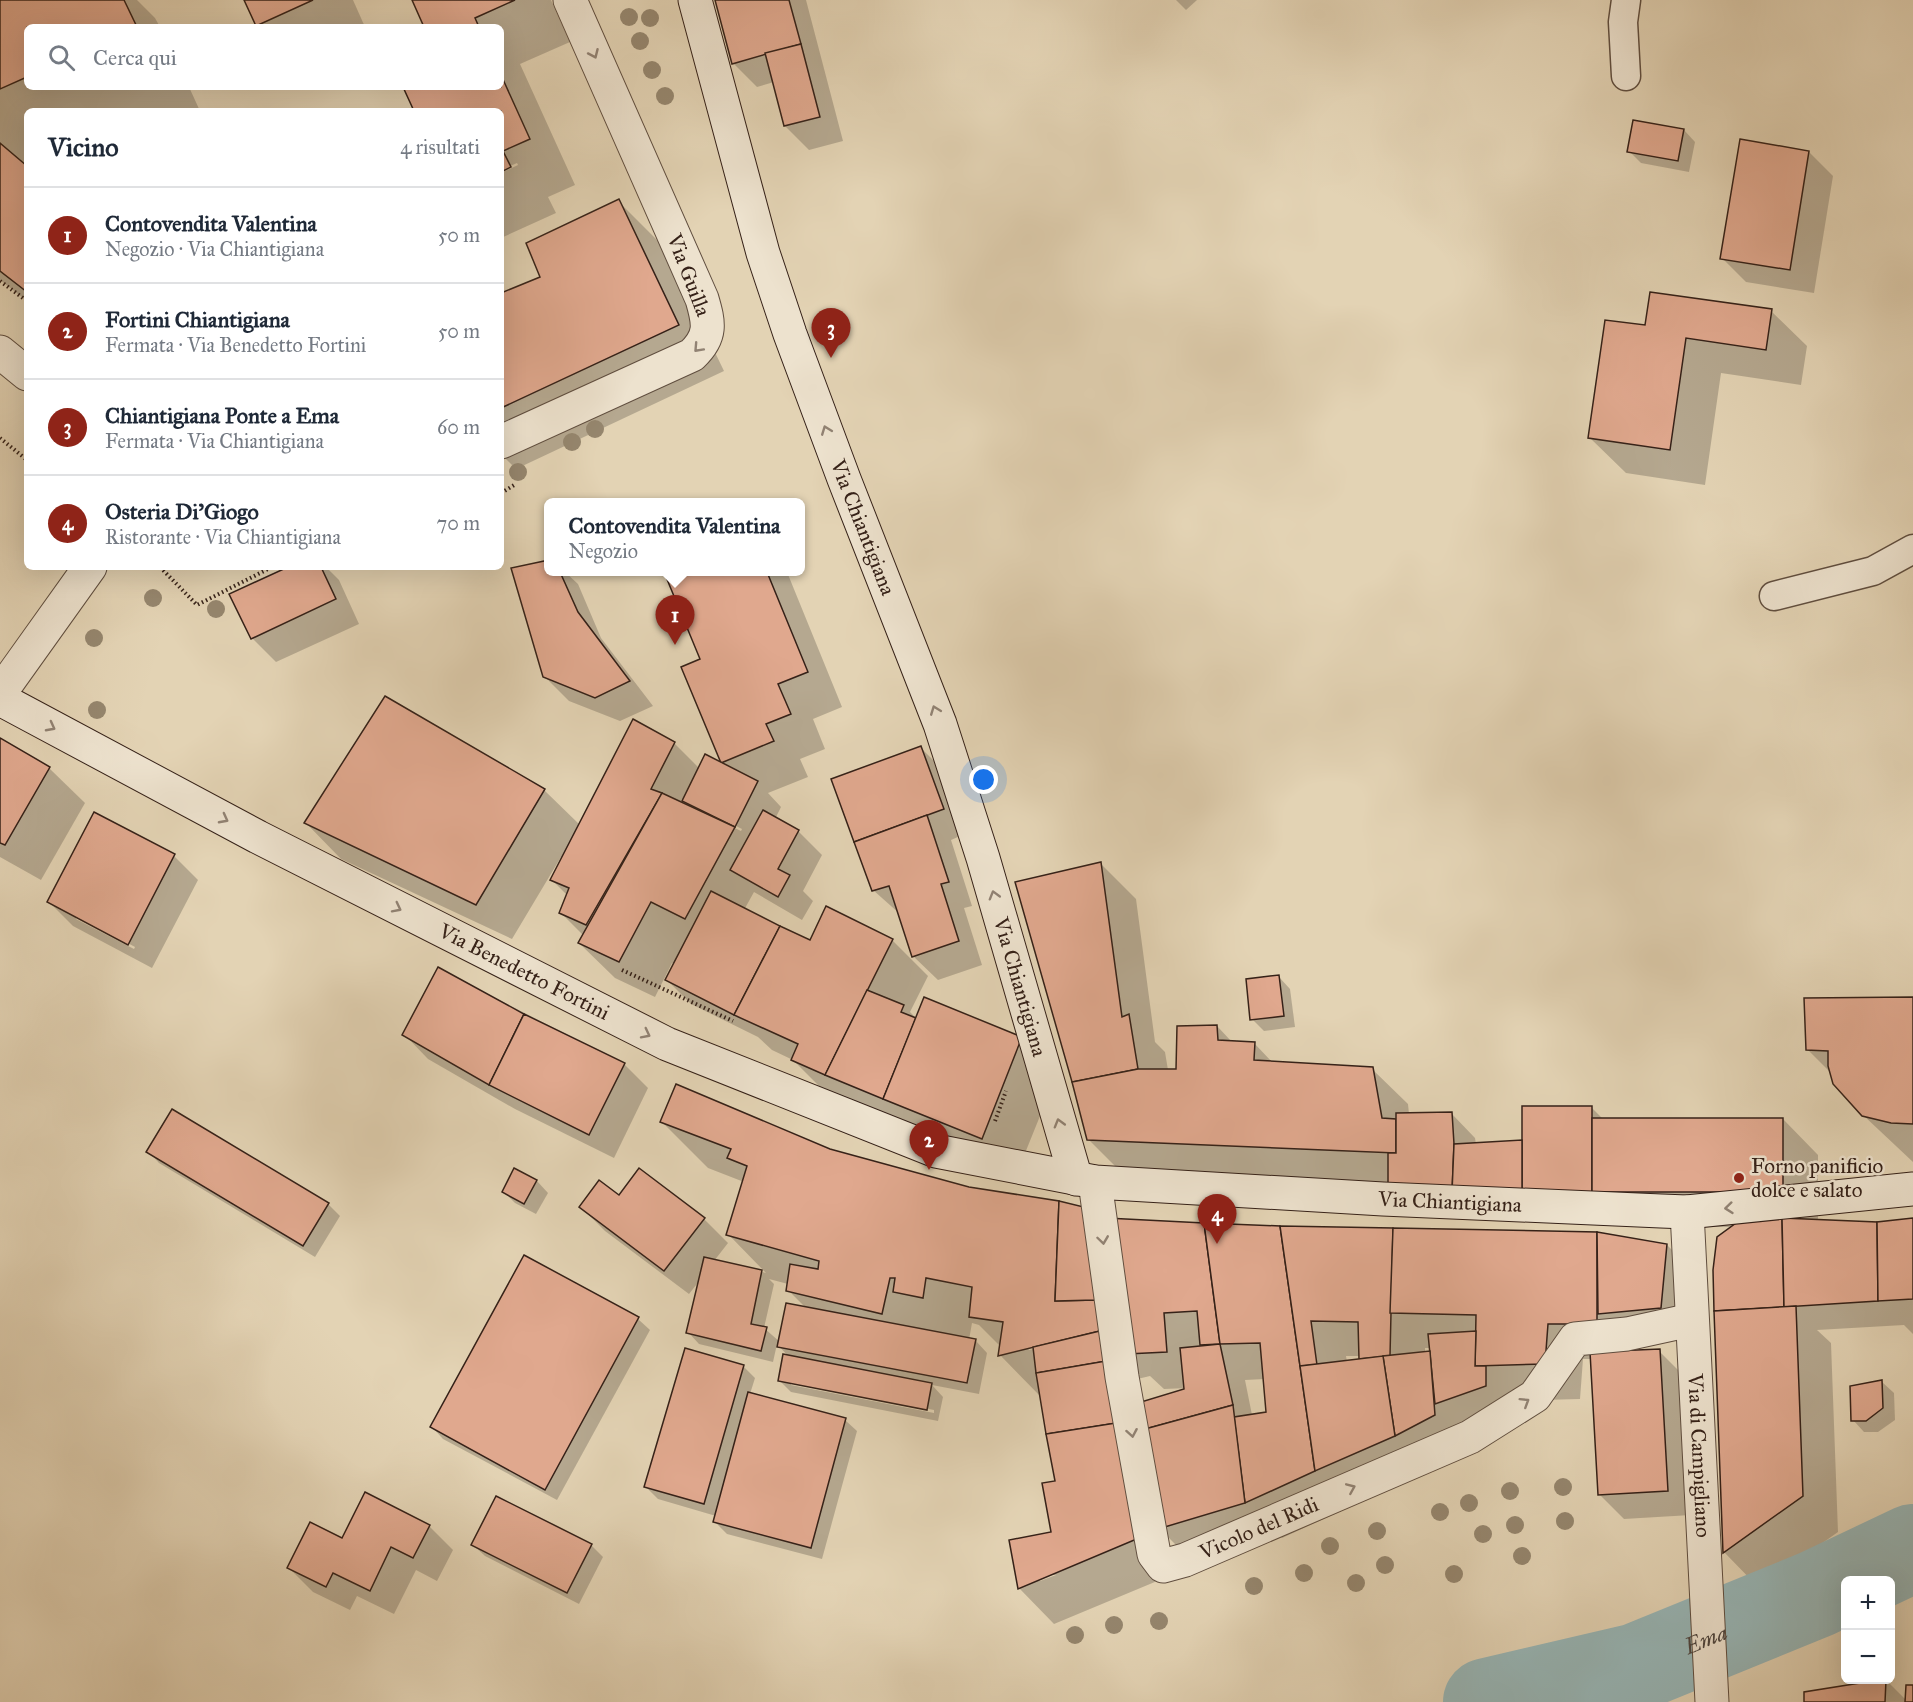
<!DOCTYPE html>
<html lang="it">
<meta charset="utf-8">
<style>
body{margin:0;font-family:"IM FELL Great Primer",serif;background:#f2f2f3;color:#1f2937}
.controls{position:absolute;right:18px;bottom:18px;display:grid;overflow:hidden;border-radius:9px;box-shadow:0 6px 24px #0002}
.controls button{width:54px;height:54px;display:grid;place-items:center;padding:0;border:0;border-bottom:2px solid #e0e1e3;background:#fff;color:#1f2937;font:30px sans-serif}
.you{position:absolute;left:984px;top:780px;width:21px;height:21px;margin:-15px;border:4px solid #fff;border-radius:50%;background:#1a73e8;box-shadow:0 0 0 9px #1a73e833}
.badge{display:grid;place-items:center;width:39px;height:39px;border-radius:50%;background:#8f2418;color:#fff;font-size:20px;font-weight:700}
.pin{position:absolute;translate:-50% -50px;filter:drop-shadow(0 2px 3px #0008)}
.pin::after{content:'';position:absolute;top:32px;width:21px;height:18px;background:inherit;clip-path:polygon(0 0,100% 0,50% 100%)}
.popup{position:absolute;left:544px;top:498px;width:261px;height:78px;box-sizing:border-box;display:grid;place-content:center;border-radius:9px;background:#fff;filter:drop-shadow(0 2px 4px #0005);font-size:20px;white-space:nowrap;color:#747a83}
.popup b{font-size:22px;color:#1f2937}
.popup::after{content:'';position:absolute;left:50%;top:100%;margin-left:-12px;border:12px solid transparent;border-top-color:#fff}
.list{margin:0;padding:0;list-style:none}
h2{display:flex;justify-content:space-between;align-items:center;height:78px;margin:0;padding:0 24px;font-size:26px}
h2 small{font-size:20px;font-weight:400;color:#747a83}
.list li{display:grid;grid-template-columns:39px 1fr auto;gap:18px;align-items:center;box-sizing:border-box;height:96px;padding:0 24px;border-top:2px solid #e0e1e3}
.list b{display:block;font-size:22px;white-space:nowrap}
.list p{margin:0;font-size:20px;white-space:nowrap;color:#747a83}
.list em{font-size:20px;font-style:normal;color:#747a83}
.icon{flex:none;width:33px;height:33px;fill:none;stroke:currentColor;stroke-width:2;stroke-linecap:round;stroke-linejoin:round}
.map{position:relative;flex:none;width:1913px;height:1702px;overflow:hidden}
.search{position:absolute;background:#fff;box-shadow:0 6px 24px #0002;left:24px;top:24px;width:480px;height:66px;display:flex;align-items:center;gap:15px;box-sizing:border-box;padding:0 21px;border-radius:9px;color:#747a83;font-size:22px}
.panel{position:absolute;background:#fff;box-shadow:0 6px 24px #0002;left:24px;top:108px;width:480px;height:462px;border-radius:9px}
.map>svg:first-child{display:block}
.shadow{fill:#0003;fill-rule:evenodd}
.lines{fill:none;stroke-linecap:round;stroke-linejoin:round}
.river{stroke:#98b6b6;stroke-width:88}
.building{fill:#e0a88e;stroke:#352118;stroke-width:1.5}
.lane-casing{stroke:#604e3f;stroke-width:31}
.street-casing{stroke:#604e3f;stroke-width:35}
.secondary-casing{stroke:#352118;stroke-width:35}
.path{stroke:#352118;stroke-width:4;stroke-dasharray:1.5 3;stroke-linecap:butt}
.lane{stroke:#ede2ce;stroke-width:28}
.street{stroke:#ede2ce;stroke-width:33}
.secondary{stroke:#ede2ce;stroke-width:33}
.tree{fill:#95866e}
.oneway{stroke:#918273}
.poi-dot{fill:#8f2418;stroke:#ede2ce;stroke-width:2}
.labels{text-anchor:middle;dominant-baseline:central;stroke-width:5;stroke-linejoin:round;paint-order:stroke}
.street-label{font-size:21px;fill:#352118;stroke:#ede2ce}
.poi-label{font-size:21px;fill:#352118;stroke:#ede2ce;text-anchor:start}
.water-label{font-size:22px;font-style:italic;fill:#4e4640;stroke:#ede2ce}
</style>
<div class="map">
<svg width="1913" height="1702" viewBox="0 0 1913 1702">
<rect width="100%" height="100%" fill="#e3d3b4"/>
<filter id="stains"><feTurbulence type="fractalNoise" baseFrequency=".00333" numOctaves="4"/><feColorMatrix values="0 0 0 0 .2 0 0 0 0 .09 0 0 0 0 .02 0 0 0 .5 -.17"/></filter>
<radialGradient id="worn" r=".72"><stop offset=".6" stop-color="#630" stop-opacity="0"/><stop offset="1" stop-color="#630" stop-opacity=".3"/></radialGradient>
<g class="shadow">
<path d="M0,0h137l18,18 5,9h-133v60h162l11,24h-173v190l-27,-21z"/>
<path d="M246,0h107l12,27h-106z"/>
<path d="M413,0h138l19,42 -50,22 55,121 -27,12 8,16 -55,25v-65l17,-8 -1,-2 -16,7v-59h-86l-11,-24h97v-60h-75z"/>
<path d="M717,0h89l37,141 -34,9 -24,-24 -11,-44 -17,5 -24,-24z"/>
<path d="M1176,0h21l-11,10z"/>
<path d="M1684,130l11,12 -6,30 -48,-9 -12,-12z"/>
<path d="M1809,152l24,24 -19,117 -68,-11 -24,-24z"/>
<path d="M618,201l46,46 60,124 -208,98 -15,-15v-159l41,-18z"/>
<path d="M1771,311l36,35 -6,39 -80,-12 -16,112 -79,-12 -36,-35 56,-112z"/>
<path d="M549,561v11h16l13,12 23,54 52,68 -33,15 -51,-20 -25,-25z"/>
<path d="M292,567h34l13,13 20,44 -83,38 -24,-24z"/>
<path d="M666,572h121l55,135 -29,12 12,30 -25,10 8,18 -40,16 13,14 -6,12 23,12 24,24 -19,36 10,10 -11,19 -48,-28 -10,18 67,32 81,-2 36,36 -18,36 7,7 104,19 36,36 -40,99 -108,-50 -46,-19 -2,6 -33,-15 -35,-35 -21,-10 -14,-13 -67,-33 -24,-24 8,-16 -3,-1 -17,34 -40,-19 -36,-35 4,-8 -23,-23 8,-16 -16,-16 11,-22 -2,-1 -49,82 -171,-80 -35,-36 238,-33 36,35 54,-103 40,21 25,25 25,-2 -41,-98 19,-8zM682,799l9,9 -11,-5zM710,813l32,16 -1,2 -31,-15z"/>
<path d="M0,740l49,28 36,35 -44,77 -41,-23z"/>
<path d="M921,748l24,24 22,61 -16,7 21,66 -8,2 18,57 -44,15 -25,-24 -13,-42 -27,-24z"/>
<path d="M95,814l79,42 24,24 -46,88 -79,-42 -24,-24zM76,915l59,32 -1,2 -58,-30z"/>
<path d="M1100,863l36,36 19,143 10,10 3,18h9l40,-44 15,16 22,1 19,20 99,6 36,35 1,10 42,-1 24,25 1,6 48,-3 68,-33 12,12 179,-1 35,36v66l59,2 36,-4v115l-9,-9 -87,5 14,13 7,189 -79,56 -35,-36 -10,-282 19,-43h-103l-12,-11 -494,-41 -36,-36z"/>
<path d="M439,969l185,95 24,24 -34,70 -99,-49 -87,-50 -24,-25z"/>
<path d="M1279,977l11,12 5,38 -31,4 -12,-12z"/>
<path d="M1913,998v164l-50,-47 -31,-41 -25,-25z"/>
<path d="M662,1122l168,29 280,78 170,-1 316,6 71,11 24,24 -7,62 -52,6v15l27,-1 24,24 8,140 -67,4 -24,-24 -8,-136h-9l-3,40 -70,2 -160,106 -68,31 -12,-11 -87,25 -17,-17 8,39 -120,50 -35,-36 34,-55 4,-51 -16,-85 -41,-42 1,-8 -22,-22 -7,-2 -3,17 7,1 11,12 -8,41 -47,-9 11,12 -5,24 -147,-29 -12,-12 10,-23 -12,-13 -4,18 -74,-18 -11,-12 12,-52 -11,14 -84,-63 -24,-24 39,-10 84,22 24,24 -14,18 52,12 -38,-39 16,-52 -36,-14zM769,1279l19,5v6l18,18 -26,34 -16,-14 10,-44zM1027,1347h14l-12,3zM1425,1348h7v4l-7,1zM1346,1356h14l2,4 -15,2zM1150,1376l14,13 25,-1 -39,70 -25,-76zM1265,1379l3,34 -16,2 -7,-35zM791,1382l143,28v3l-143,-28zM1048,1575h8l-16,6 -2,-2z"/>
<path d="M148,1151l180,53 12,12 -25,41 -156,-94z"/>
<path d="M515,1170l22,11 11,12 -12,21 -21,-11 -12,-12z"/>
<path d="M525,1257l113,62 12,11 -93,170 -114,-61 -11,-12z"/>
<path d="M743,1366l12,12 -5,16 95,26 12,11 -35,128 -95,-25 -12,-12 1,-6 -58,-17 -12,-12z"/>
<path d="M1882,1382l12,11 1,27 -17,12h-14l-11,-12z"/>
<path d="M429,1526l24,24 -16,31 -21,-11 -22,44 -37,-18 -7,14 -37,-18 -24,-24 54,-28z"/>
<path d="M473,1545h118l12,12 -24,47 -94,-48z"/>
<path d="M1886,1680l21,21 6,-15v16h-108v-9z"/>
</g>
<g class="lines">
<path class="river" id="s1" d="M1487,1702l150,-35 179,-73 97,-46"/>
</g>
<g class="building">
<path d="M0,0h124l13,27h-110v50l-27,12z"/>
<path d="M244,0h69l-57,26z"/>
<path d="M412,0h103l-40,18 4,9h-55z"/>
<path d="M715,0h74l12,44 -69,20z"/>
<path d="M801,44l19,73 -36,9 -19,-73z"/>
<path d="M501,75l29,64 -27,12 8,16 -10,5v-61h-87l-11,-24h98z"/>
<path d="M1633,120l51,9 -6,32 -51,-9z"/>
<path d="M1740,139l69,12 -19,119 -70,-11z"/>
<path d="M0,143l27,23v126l-27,-21z"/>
<path d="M619,199l60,126 -178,83v-115l39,-16 -14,-34z"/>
<path d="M1650,292l122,17 -6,41 -80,-12 -16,112 -82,-12 17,-118 40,5z"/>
<path d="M549,560v12h11l18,40 52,69 -35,17 -52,-21 -32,-109z"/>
<path d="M288,567h33l15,32 -85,40 -22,-45z"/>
<path d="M664,572h103l41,100 -30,12 13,30 -25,10 8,17 -53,22 -40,-96 19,-8z"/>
<path d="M385,696l160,93 -69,116 -172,-82z"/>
<path d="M633,719l42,23 -24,47 11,4 -76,132 -27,-12 10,-25 -19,-8z"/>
<path d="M0,738l50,29 -45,78 -5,-2z"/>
<path d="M921,746l23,63 -90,33 -23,-63z"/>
<path d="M705,754l53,27 -23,46 -53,-26z"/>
<path d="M662,793l73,34 -50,92 -34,-17 -32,60 -41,-19z"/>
<path d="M763,810l36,20 -21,39 12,6 -12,22 -48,-27z"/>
<path d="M94,812l81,42 -47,91 -81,-43z"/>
<path d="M927,815l22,67 -8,2 18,57 -47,16 -23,-71 -17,5 -18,-49z"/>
<path d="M1101,862l21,155 7,-3 9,55 -66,13 -57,-200z"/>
<path d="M711,891l69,35 -46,89 -69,-35z"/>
<path d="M826,906l67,33 -68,136 -34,-15 7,-16 -64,-29 46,-89 30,14z"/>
<path d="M438,967l86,47 -35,71 -87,-50z"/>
<path d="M1279,975l5,41 -34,4 -4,-41z"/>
<path d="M867,990l37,15 -3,7 15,6 -33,81 -58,-24z"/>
<path d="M924,997l98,40 -40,102 -99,-40z"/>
<path d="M1913,997v127l-22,-1 -29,-7 -29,-32 -5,-18v-15l-22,-1 -2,-52z"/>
<path d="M524,1014l101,49 -36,72 -100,-50z"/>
<path d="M1217,1025l1,15 37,2 -1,18 119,7 9,51 14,1v34l-309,-13 -15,-58 66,-13h38l1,-43z"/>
<path d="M676,1084l154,65 139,38 90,14 -4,100 41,-1 8,30 -106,26 5,-34 -34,-5 3,-30 -46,-9 -3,20 -30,-6 2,-14h-5l-8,36 -96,-23 4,-27 28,5 1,-8 -93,-26 21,-69 -20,-8 4,-9 -71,-27z"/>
<rect x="1522" y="1106" width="70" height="86"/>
<path d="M172,1109l157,94 -26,43 -157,-94z"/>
<path d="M1452,1112l2,32 -2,48h-64v-39h8v-40z"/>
<rect x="1592" y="1118" width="191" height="74"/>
<path d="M1522,1140v52h-70l2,-48z"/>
<path d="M514,1168l23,12 -13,24 -22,-12z"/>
<path d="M639,1168l66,50 -41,53 -85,-64 20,-27 20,15z"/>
<path d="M1059,1201l33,8 4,91 -41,1z"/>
<path d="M1106,1218l98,5 16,121 -20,1 -3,-34 -33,2 3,39 -40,2z"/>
<path d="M1743,1218h39l2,89 -70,4 -1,-41 4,-33z"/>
<path d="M1782,1218l95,4 1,79 -94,6z"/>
<path d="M1913,1218v81l-35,2 -1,-79z"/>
<path d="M1204,1223l76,3 35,245 -70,32 -11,-86 32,-5 -6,-69 -40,1z"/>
<path d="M1280,1226l113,2 -3,128 -31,3 -1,-37 -47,-1 6,44 -17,1z"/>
<path d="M1393,1228l204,4v92h-49l-3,40 -70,2 1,-51 -86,-2z"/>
<path d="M1597,1232l70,12 -6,64 -63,6z"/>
<path d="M524,1255l115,62 -94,173 -115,-63z"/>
<path d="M704,1257l58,13 -11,54 16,3 -6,24 -75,-18z"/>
<path d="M786,1303l190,36 -9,44 -190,-36z"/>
<path d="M1796,1306l7,190 -80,57 -9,-242z"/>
<path d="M1104,1330l2,31 -70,12 -3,-26z"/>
<path d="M1476,1331l-1,35h11v20l-51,18 -7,-70z"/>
<path d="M1220,1344l13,61 -88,24 -4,-27 43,-13 -4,-41z"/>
<path d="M685,1348l59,17 -40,139 -60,-17z"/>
<path d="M1660,1349l8,142 -70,4 -8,-143z"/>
<path d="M1430,1351l5,64 -40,21 -12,-80z"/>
<path d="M783,1354l149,29 -5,27 -149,-29z"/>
<path d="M1383,1356l12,80 -80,35 -15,-105z"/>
<path d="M1106,1361l10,62 -70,11 -10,-61z"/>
<path d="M1882,1380l1,28 -17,13h-15l-1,-35z"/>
<path d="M748,1392l98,26 -35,130 -98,-26z"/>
<path d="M1233,1405l12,98 -87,26 -13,-100z"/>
<path d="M1116,1423l23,115 -121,51 -9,-49 42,-8 -9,-49 13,-2 -9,-47z"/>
<path d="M365,1492l65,33 -17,33 -22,-11 -21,44 -37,-18 -7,14 -39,-19 23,-46 32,16z"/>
<path d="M496,1496l96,48 -25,49 -96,-48z"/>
<path d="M1879,1680h7l-1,22h-81v-10z"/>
<path d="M1906,1685h7v17h-8z"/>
</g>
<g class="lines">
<defs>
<g id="lane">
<path d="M1626,76l-3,-54 3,-22"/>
<path d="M1774,596l99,-25 40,-22"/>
</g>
<g id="street">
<path d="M0,352l27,22"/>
<path d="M501,442l191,-87c20,-19 17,-32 10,-56l-132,-299"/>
<path d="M0,693l90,-126"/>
<path id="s2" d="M1095,1182l27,195 32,177 9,12 22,-6 285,-123 65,-41 40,-57 52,-5 64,-14"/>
<path id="s3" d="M1687,1212l25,490"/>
</g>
<g id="secondary">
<path id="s4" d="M695,0l68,253 27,81 54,145 96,245 43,134 93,321"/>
<path id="s5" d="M0,699l258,138 409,207 269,107 159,31 288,17 278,12 26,1 226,-23"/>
</g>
</defs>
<use href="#lane" class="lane-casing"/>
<use href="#street" class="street-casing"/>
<use href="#secondary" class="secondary-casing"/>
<g class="path">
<path d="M0,281l27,20"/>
<path d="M0,438l27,22"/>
<path d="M501,493l15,-9"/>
<path d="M160,567l37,38 75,-38"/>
<path d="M622,970l111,51"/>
<path d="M995,1121l11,-30"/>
</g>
<use href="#lane" class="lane"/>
<use href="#street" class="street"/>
<use href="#secondary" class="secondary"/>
</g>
<g class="tree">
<circle cx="629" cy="17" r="9"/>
<circle cx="650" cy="18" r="9"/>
<circle cx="640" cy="41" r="9"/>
<circle cx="652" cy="70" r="9"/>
<circle cx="665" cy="96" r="9"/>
<circle cx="595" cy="429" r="9"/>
<circle cx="572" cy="442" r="9"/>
<circle cx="518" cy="472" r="9"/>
<circle cx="153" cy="598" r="9"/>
<circle cx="216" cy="609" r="9"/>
<circle cx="94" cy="638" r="9"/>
<circle cx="97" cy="710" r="9"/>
<circle cx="1563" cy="1487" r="9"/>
<circle cx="1510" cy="1491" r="9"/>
<circle cx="1469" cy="1503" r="9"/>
<circle cx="1440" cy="1512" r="9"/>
<circle cx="1565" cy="1521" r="9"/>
<circle cx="1515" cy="1525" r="9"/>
<circle cx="1377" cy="1531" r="9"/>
<circle cx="1483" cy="1534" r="9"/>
<circle cx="1330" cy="1546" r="9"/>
<circle cx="1522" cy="1556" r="9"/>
<circle cx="1385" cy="1565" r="9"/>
<circle cx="1304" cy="1573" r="9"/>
<circle cx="1454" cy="1574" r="9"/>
<circle cx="1356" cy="1583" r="9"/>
<circle cx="1254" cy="1586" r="9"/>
<circle cx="1159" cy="1621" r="9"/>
<circle cx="1114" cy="1625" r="9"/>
<circle cx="1075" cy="1635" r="9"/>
</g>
<defs><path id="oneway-chevron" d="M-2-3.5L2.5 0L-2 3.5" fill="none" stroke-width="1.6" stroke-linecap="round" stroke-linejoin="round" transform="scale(1.5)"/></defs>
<g class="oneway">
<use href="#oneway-chevron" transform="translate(594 54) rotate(66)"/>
<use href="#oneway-chevron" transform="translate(698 348) rotate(133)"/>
<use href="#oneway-chevron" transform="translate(826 430) rotate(-111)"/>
<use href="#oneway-chevron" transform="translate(935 710) rotate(-111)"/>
<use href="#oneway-chevron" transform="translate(51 727) rotate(28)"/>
<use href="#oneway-chevron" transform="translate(224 819) rotate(28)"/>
<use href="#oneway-chevron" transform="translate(994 895) rotate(-106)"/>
<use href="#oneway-chevron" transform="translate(397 908) rotate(27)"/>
<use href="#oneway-chevron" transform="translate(646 1034) rotate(27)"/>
<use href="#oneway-chevron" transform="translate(1059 1123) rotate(-106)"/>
<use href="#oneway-chevron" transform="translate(1729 1208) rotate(174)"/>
<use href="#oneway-chevron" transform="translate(1103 1240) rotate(82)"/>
<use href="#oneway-chevron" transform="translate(1525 1402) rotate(-32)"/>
<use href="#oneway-chevron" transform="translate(1132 1433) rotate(80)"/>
<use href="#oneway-chevron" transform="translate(1351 1488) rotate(-23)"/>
</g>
<circle class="poi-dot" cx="1739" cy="1178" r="6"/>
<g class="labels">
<g class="street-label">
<text transform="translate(689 275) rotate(69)">Via Guilla</text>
<text stroke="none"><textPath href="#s4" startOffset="554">Via Chiantigiana</textPath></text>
<text stroke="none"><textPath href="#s5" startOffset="591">Via Benedetto Fortini</textPath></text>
<text stroke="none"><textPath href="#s4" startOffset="1040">Via Chiantigiana</textPath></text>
<text stroke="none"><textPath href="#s5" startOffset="1558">Via Chiantigiana</textPath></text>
<text stroke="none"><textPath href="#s3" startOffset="244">Via di Campigliano</textPath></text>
<text stroke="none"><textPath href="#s2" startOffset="495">Vicolo del Ridi</textPath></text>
</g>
<g class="poi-label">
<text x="1751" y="1166">Forno panificio<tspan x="1751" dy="24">dolce e salato</tspan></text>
</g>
<g class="water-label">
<text stroke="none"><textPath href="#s1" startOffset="228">Ema</textPath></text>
</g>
</g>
<rect width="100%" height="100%" filter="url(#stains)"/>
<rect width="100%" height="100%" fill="url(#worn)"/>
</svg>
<div class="controls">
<button>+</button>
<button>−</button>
</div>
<div class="you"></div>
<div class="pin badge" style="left:675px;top:645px">1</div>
<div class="popup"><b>Contovendita Valentina</b>Negozio</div>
<div class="pin badge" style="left:929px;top:1170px">2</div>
<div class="pin badge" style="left:831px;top:358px">3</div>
<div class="pin badge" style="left:1217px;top:1244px">4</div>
<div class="search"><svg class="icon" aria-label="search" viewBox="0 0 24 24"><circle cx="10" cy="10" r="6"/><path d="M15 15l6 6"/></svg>Cerca qui</div>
<section class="panel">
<h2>Vicino<small>4 risultati</small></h2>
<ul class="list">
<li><span class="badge">1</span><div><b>Contovendita Valentina</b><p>Negozio · Via Chiantigiana</p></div><em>50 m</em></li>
<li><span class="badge">2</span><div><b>Fortini Chiantigiana</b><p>Fermata · Via Benedetto Fortini</p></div><em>50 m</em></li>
<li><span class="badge">3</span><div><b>Chiantigiana Ponte a Ema</b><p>Fermata · Via Chiantigiana</p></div><em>60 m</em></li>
<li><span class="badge">4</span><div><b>Osteria Di'Giogo</b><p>Ristorante · Via Chiantigiana</p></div><em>70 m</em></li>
</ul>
</section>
</div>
